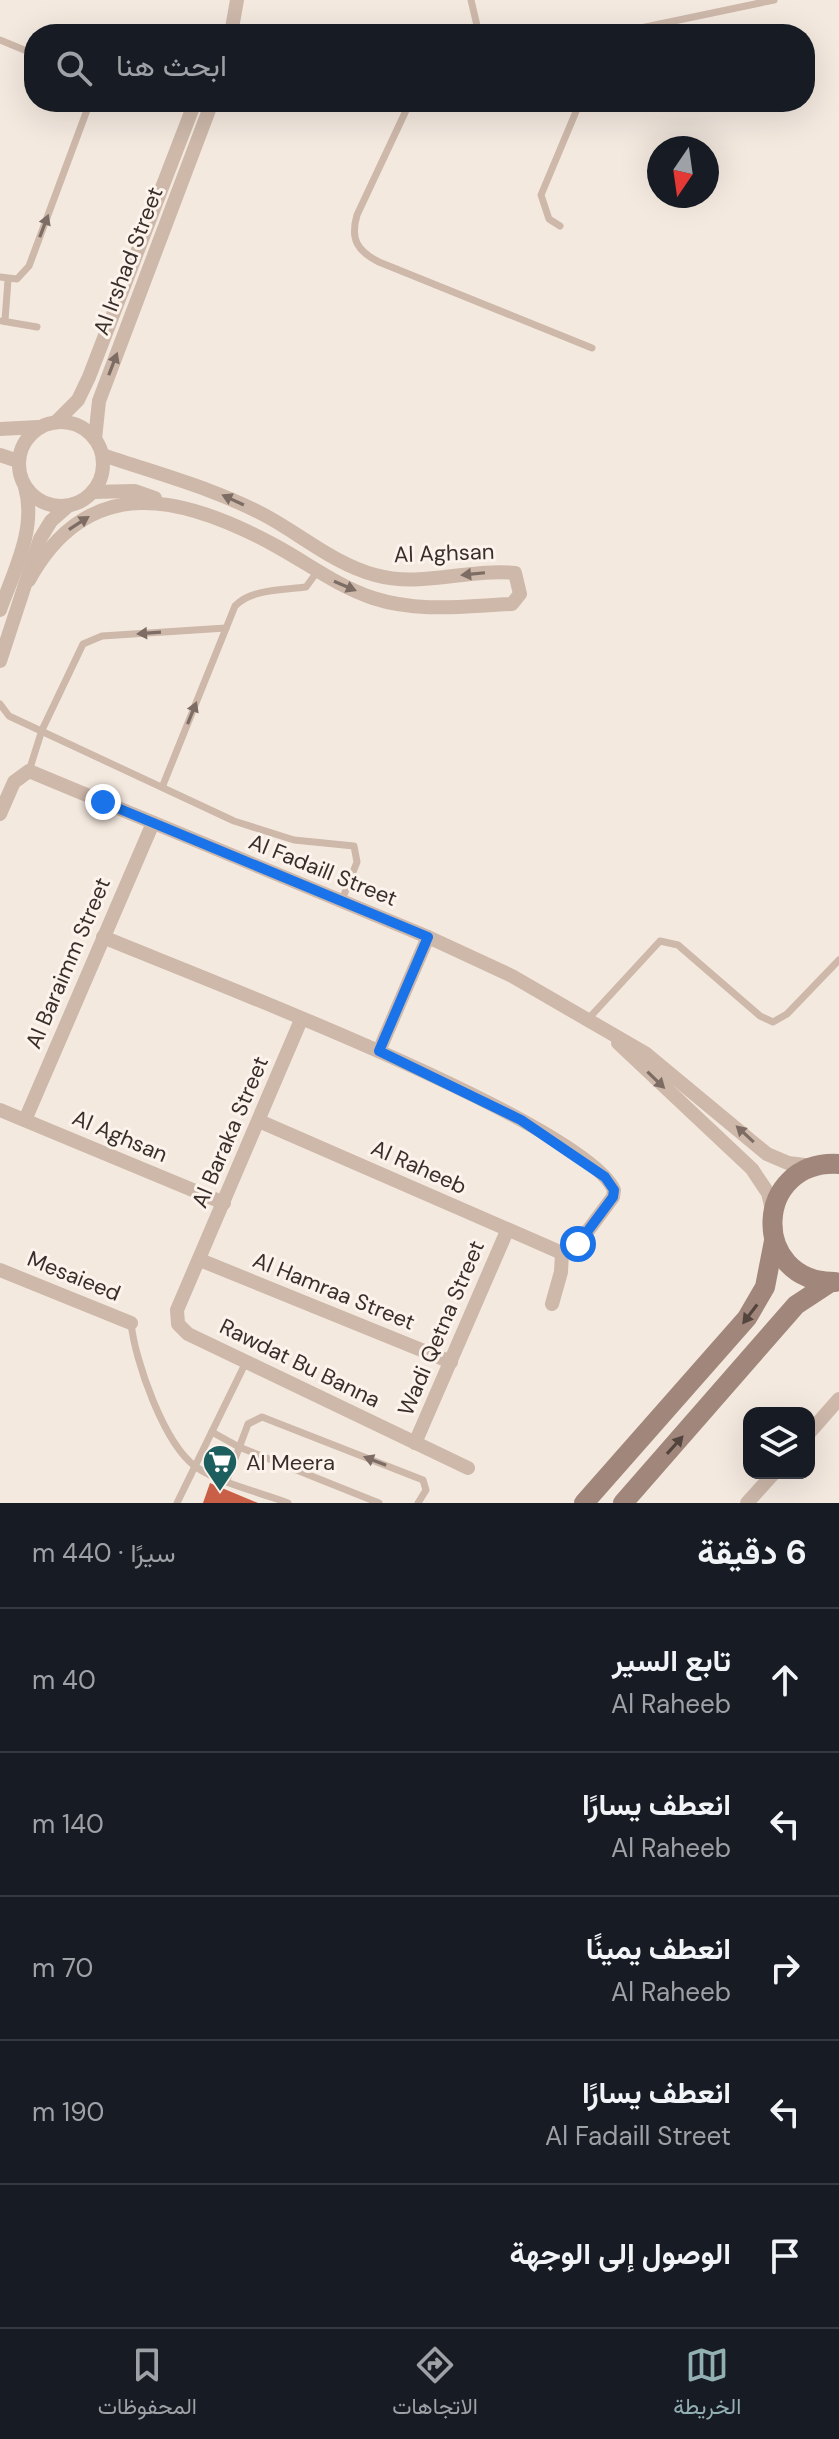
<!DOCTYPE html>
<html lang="ar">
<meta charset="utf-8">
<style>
body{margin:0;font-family:"DM Sans",Vazirmatn,sans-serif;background:#20242c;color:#f1f3f6;direction:rtl}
.controls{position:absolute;right:24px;bottom:24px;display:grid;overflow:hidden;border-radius:16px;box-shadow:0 8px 32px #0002}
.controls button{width:72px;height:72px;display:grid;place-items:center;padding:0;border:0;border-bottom:2px solid #363941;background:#171b24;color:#f1f3f6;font:40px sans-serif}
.compass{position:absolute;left:647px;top:136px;width:72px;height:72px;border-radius:50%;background:#171b24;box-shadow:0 8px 32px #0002;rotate:193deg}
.stop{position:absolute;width:24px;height:24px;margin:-18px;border:6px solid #1a73e8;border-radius:50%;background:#fff}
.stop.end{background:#1a73e8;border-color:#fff;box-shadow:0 2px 8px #0008}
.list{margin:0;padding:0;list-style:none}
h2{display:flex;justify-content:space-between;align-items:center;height:104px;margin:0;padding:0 32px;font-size:34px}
h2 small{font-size:26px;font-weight:400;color:#9ea1a6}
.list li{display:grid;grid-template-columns:52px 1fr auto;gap:24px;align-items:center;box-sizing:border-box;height:144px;padding:0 32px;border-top:2px solid #363941}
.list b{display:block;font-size:30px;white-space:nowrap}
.list p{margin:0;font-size:26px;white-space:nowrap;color:#9ea1a6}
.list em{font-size:26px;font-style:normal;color:#9ea1a6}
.icon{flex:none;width:44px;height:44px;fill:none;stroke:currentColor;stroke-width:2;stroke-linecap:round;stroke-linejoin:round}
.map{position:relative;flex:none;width:839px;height:1503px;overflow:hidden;direction:ltr}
.search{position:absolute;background:#171b24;box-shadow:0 8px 32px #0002;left:24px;right:24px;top:24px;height:88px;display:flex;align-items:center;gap:20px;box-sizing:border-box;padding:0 28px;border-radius:32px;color:#9ea1a6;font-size:30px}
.sheet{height:824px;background:#171b24}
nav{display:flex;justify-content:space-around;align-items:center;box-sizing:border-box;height:112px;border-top:2px solid #363941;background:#171b24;font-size:22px;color:#9ea1a6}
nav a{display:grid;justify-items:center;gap:4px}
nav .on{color:#92b0b2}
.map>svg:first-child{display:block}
.building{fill:#ca5f47}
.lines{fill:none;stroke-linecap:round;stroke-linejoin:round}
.lane{stroke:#cdb8aa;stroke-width:7}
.street{stroke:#cdb8aa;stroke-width:14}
.secondary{stroke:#a1877b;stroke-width:20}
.oneway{fill:#7c6c64}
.oneway2{fill:#54443e}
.route{stroke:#1a73e8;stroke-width:10}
.labels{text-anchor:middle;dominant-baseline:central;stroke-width:6;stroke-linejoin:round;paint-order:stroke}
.street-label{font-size:22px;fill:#3a2e2a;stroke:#fbf3ec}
.poi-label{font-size:22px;fill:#3a2e2a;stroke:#fbf3ec;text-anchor:start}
</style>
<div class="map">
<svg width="839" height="1503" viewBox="0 0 839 1503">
<rect width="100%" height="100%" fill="#f4e9df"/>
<path class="building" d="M210,1483l48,20h-55z"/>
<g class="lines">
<g class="lane">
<path d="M471,0l8,34"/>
<path d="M612,34l162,-34"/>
<path d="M0,40l34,14"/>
<path d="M410,102l-53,113c-7,24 0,36 22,47l213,86"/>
<path d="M560,226l-11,-7 -8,-24 39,-93"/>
<path d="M0,277l17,2 12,-13 61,-164"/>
<path d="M5,320l3,-40"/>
<path d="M2,321l35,6"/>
<path d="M0,704l9,12 225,105 60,19 60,6 3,16 -15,38"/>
<path d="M29,771l13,-41 41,-86 19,-8 124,-8"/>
<path d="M163,785l72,-179c16,-17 48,-16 71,-19l11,-15"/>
<path d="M589,1018l71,-77 18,4 82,71 13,6 14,-8 52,-54"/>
<path d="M131,1323c4,38 33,121 65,144 25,17 64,25 92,36"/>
<path d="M212,1432l27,15 140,56"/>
<path d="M227,1480l21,-56 14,-7 161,63 3,10 -8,13"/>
<path d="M177,1503l69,-141"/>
</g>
<g class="street">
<path d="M231,34l6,-34"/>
<circle cx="61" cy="464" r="42"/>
<path d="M56,422l22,-22 11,-23 106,-275"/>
<path d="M0,429l38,-2"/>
<path d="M95,439l4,-38 113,-299"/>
<path d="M0,455l18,6"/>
<path d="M92,492l43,-1 20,7"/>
<path d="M29,580c60,-109 154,-85 247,-34 33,18 61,40 97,52 46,15 92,8 139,6l8,-10 -5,-21c-46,-5 -93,15 -140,2 -40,-11 -71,-38 -107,-58 -51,-28 -110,-43 -165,-62"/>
<path d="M0,610c14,-39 37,-82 25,-123"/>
<path d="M0,661l40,-122 11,-18 17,-15"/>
<path d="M0,814l14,-32 15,-11 399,166 84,39 133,77 122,101 21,9 25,3"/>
<path d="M103,937c86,36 481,185 511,253l-1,7 -35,47 -16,9 -303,-132"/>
<path d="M301,1020l-124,290 1,14 10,10 280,134"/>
<path d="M618,1043l134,126 16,24 4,17"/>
<path d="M379,1051l49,-114"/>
<path d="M0,1110l224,93"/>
<path d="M25,1120l128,-297"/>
<path d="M200,1260l251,102"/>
<path d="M0,1270l131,53"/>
<path d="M552,1304l9,-32 1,-19"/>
<path d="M809,1433l30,-34"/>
<path d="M415,1443l92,-212"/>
<path d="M747,1503l27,-30"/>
</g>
<g class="secondary">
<path d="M835,1282c-86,0 -82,-123 4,-118"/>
<path d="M584,1503l163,-185 18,-31 9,-46"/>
<path d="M623,1503l173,-198 35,-23"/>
</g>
</g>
<defs><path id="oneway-solid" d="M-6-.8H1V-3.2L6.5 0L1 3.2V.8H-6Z" transform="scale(2)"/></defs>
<g class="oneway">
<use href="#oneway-solid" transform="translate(44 226) rotate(-69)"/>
<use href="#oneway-solid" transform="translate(113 364) rotate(-69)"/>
<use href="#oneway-solid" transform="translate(233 500) rotate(-155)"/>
<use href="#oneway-solid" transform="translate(79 523) rotate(-33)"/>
<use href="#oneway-solid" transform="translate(473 574) rotate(174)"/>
<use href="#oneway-solid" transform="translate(345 586) rotate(23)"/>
<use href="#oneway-solid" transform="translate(149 633) rotate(176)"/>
<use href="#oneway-solid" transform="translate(192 713) rotate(-68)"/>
<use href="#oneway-solid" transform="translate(656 1080) rotate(44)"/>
<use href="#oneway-solid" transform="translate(745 1134) rotate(-137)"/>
<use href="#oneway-solid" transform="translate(375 1461) rotate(-159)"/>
</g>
<g class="oneway2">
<use href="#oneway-solid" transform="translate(750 1314) rotate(127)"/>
<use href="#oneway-solid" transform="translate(675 1445) rotate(-48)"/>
</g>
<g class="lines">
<path class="route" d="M103,802l325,135 -49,114 142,69 84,57 9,13 -1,7 -35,47"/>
</g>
<defs>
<symbol id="supermarket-pin" viewBox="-11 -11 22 30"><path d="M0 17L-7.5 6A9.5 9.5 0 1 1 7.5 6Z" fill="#1d5e5e" stroke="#fbf3ec"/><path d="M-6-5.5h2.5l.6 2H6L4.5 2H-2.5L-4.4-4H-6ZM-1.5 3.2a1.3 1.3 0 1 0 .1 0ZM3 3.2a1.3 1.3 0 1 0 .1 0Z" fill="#fff"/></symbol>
</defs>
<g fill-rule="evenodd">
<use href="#supermarket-pin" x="200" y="1442" width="40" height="54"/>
</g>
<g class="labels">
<g class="street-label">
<text transform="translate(128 261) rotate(-69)">Al Irshad Street</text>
<text transform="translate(444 553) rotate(-2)">Al Aghsan</text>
<text transform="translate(323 870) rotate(22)">Al Fadaill Street</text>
<text transform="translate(68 963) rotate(-67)">Al Baraimm Street</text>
<text transform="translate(230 1132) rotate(-67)">Al Baraka Street</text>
<text transform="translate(120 1136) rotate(23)">Al Aghsan</text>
<text transform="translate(419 1167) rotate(24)">Al Raheeb</text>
<text transform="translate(74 1276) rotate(22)">Mesaieed</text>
<text transform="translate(334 1291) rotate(22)">Al Hamraa Street</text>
<text transform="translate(441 1328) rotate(-67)">Wadi Qetna Street</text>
<text transform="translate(300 1363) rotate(26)">Rawdat Bu Banna</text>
</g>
<g class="poi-label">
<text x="246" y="1462">Al Meera</text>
</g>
</g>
</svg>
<div class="controls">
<button><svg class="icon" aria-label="layers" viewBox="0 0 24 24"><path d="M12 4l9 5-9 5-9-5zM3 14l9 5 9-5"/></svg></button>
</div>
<svg class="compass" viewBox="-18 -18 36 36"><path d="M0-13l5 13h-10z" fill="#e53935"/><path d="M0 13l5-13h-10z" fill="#9ea1a6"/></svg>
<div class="stop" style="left:578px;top:1244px"></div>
<div class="stop end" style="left:103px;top:802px"></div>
<div class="search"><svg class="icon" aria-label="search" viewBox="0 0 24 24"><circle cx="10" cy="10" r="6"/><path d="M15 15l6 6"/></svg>ابحث هنا</div>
</div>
<section class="sheet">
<h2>6 دقيقة<small>سيرًا · 440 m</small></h2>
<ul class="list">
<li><svg class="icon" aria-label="ahead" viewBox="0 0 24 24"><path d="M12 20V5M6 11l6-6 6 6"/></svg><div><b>تابع السير</b><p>Al Raheeb</p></div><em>40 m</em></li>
<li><svg class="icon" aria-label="left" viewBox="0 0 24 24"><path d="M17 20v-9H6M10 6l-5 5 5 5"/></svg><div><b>انعطف يسارًا</b><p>Al Raheeb</p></div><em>140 m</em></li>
<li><svg class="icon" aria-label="right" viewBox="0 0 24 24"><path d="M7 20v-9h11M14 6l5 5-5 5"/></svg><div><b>انعطف يمينًا</b><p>Al Raheeb</p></div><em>70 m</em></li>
<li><svg class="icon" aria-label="left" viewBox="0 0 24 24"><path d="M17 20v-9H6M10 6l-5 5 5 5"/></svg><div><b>انعطف يسارًا</b><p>Al Fadaill Street</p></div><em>190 m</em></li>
<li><svg class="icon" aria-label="arrive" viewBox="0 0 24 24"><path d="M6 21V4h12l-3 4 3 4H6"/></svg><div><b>الوصول إلى الوجهة</b></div></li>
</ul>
</section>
<nav>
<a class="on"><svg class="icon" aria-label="map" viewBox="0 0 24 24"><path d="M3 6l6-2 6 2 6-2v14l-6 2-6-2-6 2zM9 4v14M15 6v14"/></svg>الخريطة</a>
<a><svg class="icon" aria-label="directions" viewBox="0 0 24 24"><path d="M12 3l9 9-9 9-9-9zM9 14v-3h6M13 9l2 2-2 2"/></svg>الاتجاهات</a>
<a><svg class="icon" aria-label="saved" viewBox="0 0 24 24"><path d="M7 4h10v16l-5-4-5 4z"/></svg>المحفوظات</a>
</nav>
